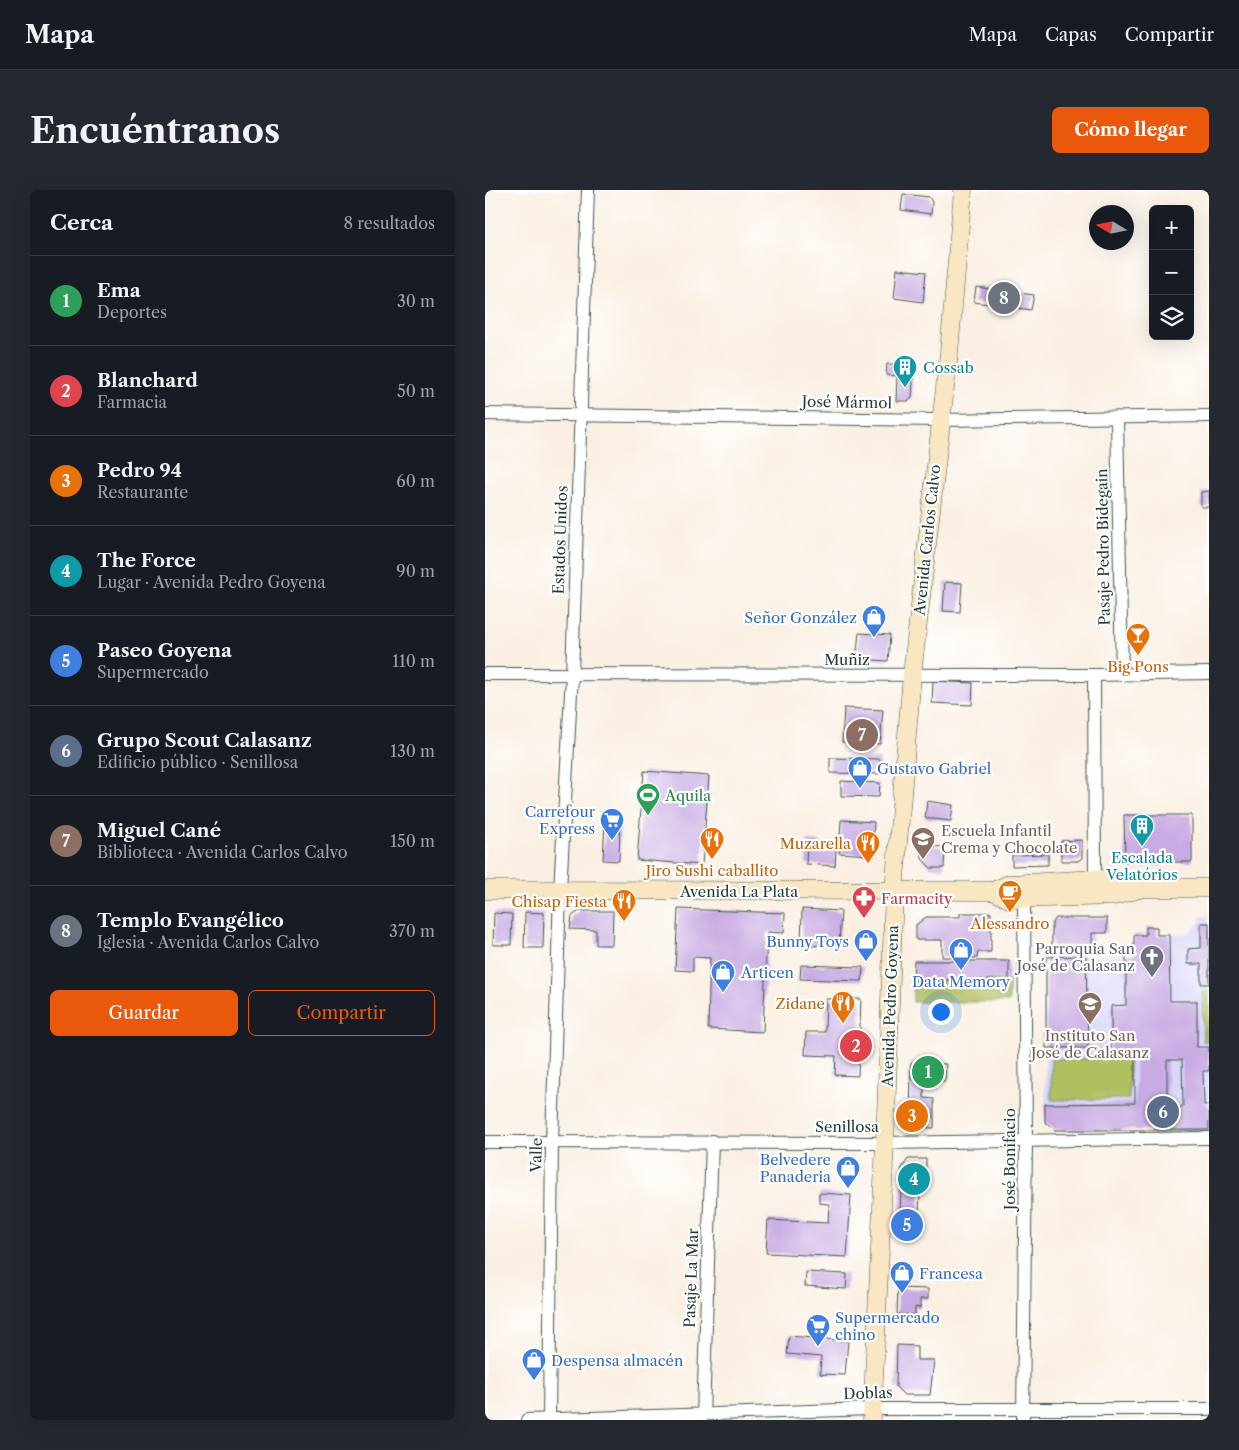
<!DOCTYPE html>
<html lang="es">
<meta charset="utf-8">
<style>
body{margin:0;font-family:"Libre Caslon Text",serif;background:#242831;color:#f1f3f6}
.controls{position:absolute;right:15px;top:15px;display:grid;overflow:hidden;border-radius:8px;box-shadow:0 5px 20px #0002}
.controls button{width:45px;height:45px;display:grid;place-items:center;padding:0;border:0;border-bottom:1px solid #363941;background:#171b24;color:#f1f3f6;font:25px sans-serif}
.compass{position:absolute;left:604px;top:15px;width:45px;height:45px;border-radius:50%;background:#171b24;box-shadow:0 5px 20px #0002;rotate:280deg}
.you{position:absolute;left:455px;top:821px;width:18px;height:18px;margin:-12px;border:4px solid #fff;border-radius:50%;background:#1a73e8;box-shadow:0 0 0 8px #1a73e833}
.badge{display:grid;place-items:center;width:32px;height:32px;border-radius:50%;background:#ea580c;color:#fff;font-size:16px;font-weight:700}
.pin{position:absolute;translate:-50% -50%;border:2px solid #fff;box-shadow:0 1px 5px #0006}
.list{margin:0;padding:0;list-style:none}
h2{display:flex;justify-content:space-between;align-items:center;height:65px;margin:0;padding:0 20px;font-size:21px}
h2 small{font-size:16px;font-weight:400;color:#9ea1a6}
.list li{display:grid;grid-template-columns:32px 1fr auto;gap:15px;align-items:center;box-sizing:border-box;height:90px;padding:0 20px;border-top:1px solid #363941}
.list b{display:block;font-size:19px;white-space:nowrap}
.list p{margin:0;font-size:16px;white-space:nowrap;color:#9ea1a6}
.list em{font-size:16px;font-style:normal;color:#9ea1a6}
.actions{display:flex;gap:10px;padding:15px 20px}
.actions a{flex:1;padding:11px 0;border:1px solid #ea580c;border-radius:8px;text-align:center;font-size:18px;color:#ea580c}
.actions .main{background:#ea580c;color:#fff}
.icon{flex:none;width:28px;height:28px;fill:none;stroke:currentColor;stroke-width:2;stroke-linecap:round;stroke-linejoin:round}
.map{position:relative;flex:none;width:724px;height:1230px;overflow:hidden;border-radius:8px}
header{display:flex;align-items:center;gap:30px;box-sizing:border-box;height:70px;padding:0 25px;background:#171b24;border-bottom:1px solid #363941}
header strong{font-size:24px}
nav{display:flex;gap:28px;margin-inline-start:auto;font-size:18px}
.intro{display:flex;align-items:center;justify-content:space-between;box-sizing:border-box;height:120px;padding:0 30px}
h1{margin:0;font-size:35px}
.button{padding:12px 22px;border-radius:8px;background:#ea580c;color:#fff;font-size:18px;font-weight:700}
main{display:flex;gap:30px;padding:0 30px}
aside{flex:1;background:#171b24;border-radius:8px;box-shadow:0 5px 20px #0002}
.map>svg:first-child{display:block}
.built{fill:#d8d7f8}
.green{fill:#b0bf61;stroke:#687e4a}
.building{fill:#c8abe3;fill-rule:evenodd}
.lines{fill:none;stroke-linecap:round;stroke-linejoin:round}
.street-casing{stroke:#40584e;stroke-width:14}
.secondary-casing{stroke:#40584e;stroke-width:19}
.street{stroke:#fff;stroke-width:12}
.secondary{stroke:#f9e7c3;stroke-width:18}
.labels{text-anchor:middle;dominant-baseline:central;stroke-width:4.5;stroke-linejoin:round;paint-order:stroke}
.culture-label{font-size:15px;fill:#0d838f;stroke:#fff;text-anchor:start}
.street-label{font-size:15px;fill:#1f3d34;stroke:#fff}
.shop-label{font-size:15px;fill:#366cbe;stroke:#fff;text-anchor:start}
.food-label{font-size:15px;fill:#c56008;stroke:#fff}
.leisure-label{font-size:15px;fill:#27864d;stroke:#fff;text-anchor:start}
.education-label{font-size:15px;fill:#785e54;stroke:#fff;text-anchor:start}
.health-label{font-size:15px;fill:#be3a42;stroke:#fff;text-anchor:start}
.worship-label{font-size:15px;fill:#5b616d;stroke:#fff;text-anchor:end}
</style>
<header>
<strong>Mapa</strong>
<nav><a>Mapa</a><a>Capas</a><a>Compartir</a></nav>
</header>
<div class="intro"><h1>Encuéntranos</h1><a class="button">Cómo llegar</a></div>
<main>
<aside>
<h2>Cerca<small>8 resultados</small></h2>
<ul class="list">
<li><span class="badge" style="background:#2e9e5b">1</span><div><b>Ema</b><p>Deportes</p></div><em>30 m</em></li>
<li><span class="badge" style="background:#e0444e">2</span><div><b>Blanchard</b><p>Farmacia</p></div><em>50 m</em></li>
<li><span class="badge" style="background:#e8710a">3</span><div><b>Pedro 94</b><p>Restaurante</p></div><em>60 m</em></li>
<li><span class="badge" style="background:#0f9aa8">4</span><div><b>The Force</b><p>Lugar · Avenida Pedro Goyena</p></div><em>90 m</em></li>
<li><span class="badge" style="background:#3f7fe0">5</span><div><b>Paseo Goyena</b><p>Supermercado</p></div><em>110 m</em></li>
<li><span class="badge" style="background:#5c6f8a">6</span><div><b>Grupo Scout Calasanz</b><p>Edificio público · Senillosa</p></div><em>130 m</em></li>
<li><span class="badge" style="background:#8d6e63">7</span><div><b>Miguel Cané</b><p>Biblioteca · Avenida Carlos Calvo</p></div><em>150 m</em></li>
<li><span class="badge" style="background:#6b7280">8</span><div><b>Templo Evangélico</b><p>Iglesia · Avenida Carlos Calvo</p></div><em>370 m</em></li>
</ul>
<div class="actions"><a class="main">Guardar</a><a>Compartir</a></div>
</aside>
<div class="map">
<svg width="724" height="1230" viewBox="0 0 724 1230">
<rect width="100%" height="100%" fill="#fff"/>
<filter id="ink" filterUnits="userSpaceOnUse"><feTurbulence type="fractalNoise" baseFrequency=".02" numOctaves="2"/><feDisplacementMap in="SourceGraphic" scale="10" xChannelSelector="R" yChannelSelector="G"/><feConvolveMatrix kernelMatrix="1 2 1 2 8 2 1 2 1" color-interpolation-filters="sRGB"/></filter>
<filter id="wash" filterUnits="userSpaceOnUse"><feTurbulence type="fractalNoise" baseFrequency=".0096" numOctaves="4" result="noise"/><feDisplacementMap in="SourceGraphic" scale="20" xChannelSelector="R" yChannelSelector="G"/><feGaussianBlur stdDeviation="1.12" result="paint"/><feColorMatrix in="noise" values="0 0 0 0 0 0 0 0 0 0 0 0 0 0 0 0 0 1.4 0 .05"/><feComposite in="paint" operator="in"/></filter>
<g filter="url(#wash)">
<rect width="100%" height="100%" fill="#faefe2"/>
<path class="built" d="M716,726h8v214h-154l-10,-8 1,-165 88,-2 36,97 -1,-117 19,-2 11,-10z"/>
<g class="green">
<rect x="428" y="790" width="96" height="22"/>
<path d="M717,801h7v50h-6z"/>
<path d="M644,868v41l-78,1v-41z"/>
</g>
<g id="blocks">
<g class="building">
<path d="M418,4l26,3 3,5 -1,12 -30,-4z"/>
<path d="M412,79l29,3 -3,30 -29,-4z"/>
<path d="M491,97l58,8 -3,15 -57,-8z"/>
<path d="M402,174l27,1 -2,33 -4,3h-12l1,-25 -11,-1z"/>
<path d="M724,301v16h-8v-15z"/>
<path d="M460,392l17,1 -2,29 -17,-1z"/>
<path d="M374,443l31,2 -2,26 -32,-2z"/>
<path d="M448,491l40,2 -1,22 -40,-2z"/>
<path d="M359,518l39,2 -3,34 -38,-2z"/>
<path d="M345,568l50,1v15l-50,-1z"/>
<path d="M159,581l65,5 -7,89 -65,-5z"/>
<path d="M356,591l39,2 -1,14 -38,-1z"/>
<path d="M442,611l26,4 -2,16 -26,-3z"/>
<path d="M639,625h68v47h-67z"/>
<path d="M356,630l33,2 -2,33 -33,-2z"/>
<path d="M120,631l15,1 -1,39 -16,-1z"/>
<path d="M597,650v18l-4,3h-17v-20z"/>
<path d="M322,651l14,1 -1,6 16,1 -1,17 -29,-2z"/>
<path d="M437,656l23,1 -1,21h-13l-9,-9z"/>
<path d="M563,664v11l-36,1v-11z"/>
<path d="M193,719l107,4 -1,20 -17,-1 -4,100 -55,-3 2,-71 -17,-1v14l-18,-1z"/>
<path d="M317,719l39,2 -2,34 -38,1z"/>
<path d="M94,721h34l-1,34h-16v-15l-26,-1 2,-13z"/>
<path d="M40,722l19,1 -1,35h-19z"/>
<path d="M9,723l18,1 -1,31h-18z"/>
<path d="M475,723h31v39h-13l-1,6 -35,-1v-17h-26v-15l10,-8h34z"/>
<path d="M571,728h51v15h-15v13h-40v-23z"/>
<path d="M716,733h8v61h-8v-20h-13v-15l13,-1z"/>
<path d="M661,737h11v8h12l1,66h27v46h12v24h-6l1,34h5v25h-154l-10,-8v-18l90,-1v-47h-24v-50l15,-1v-50h8v-20h12zM682,870h15l1,47h-16z"/>
<path d="M601,766l2,92h-42v-91z"/>
<path d="M429,771h95v19h-96z"/>
<path d="M316,775l62,2 -1,14 -62,-2z"/>
<path d="M341,809h35l-3,77 -23,-1 1,-19 -31,-1 1,-23h19z"/>
<path d="M426,873l35,1 -1,17h-21v17l10,1v29l-24,-1z"/>
<path d="M423,969h18v31h-6l-1,23 -19,-1 2,-44z"/>
<path d="M334,1003l32,2 -4,62 -81,-4 2,-33 60,3 1,-19 -10,-1z"/>
<path d="M321,1082l41,2 -1,15 -41,-3z"/>
<path d="M413,1098l30,1v10h-8v9l-5,-1v8l-18,-1z"/>
<path d="M304,1146l59,5 -3,34 -25,-1 1,-17 -34,-3z"/>
<path d="M412,1155l20,1v14h17l-4,35h-26l-8,-8z"/>
</g>
</g>
</g>
<g filter="url(#ink)">
<use href="#blocks" fill-opacity="0" stroke="#40584e" stroke-width="1"/>
<g class="lines">
<defs>
<g id="street">
<path d="M0,224l455,6 269,-4"/>
<path d="M632,229l5,256"/>
<path d="M0,484l609,1 115,-2"/>
<path d="M609,485l1,204"/>
<path d="M0,952l400,1 324,-5"/>
<path d="M218,1226l9,-275"/>
<path d="M42,1230l345,-11h337"/>
<path d="M64,1230l3,-278 8,-251 12,-216 16,-485"/>
<path d="M538,1230l3,-279 -2,-242"/>
</g>
<g id="secondary">
<path d="M0,700l499,1h9l16,8 104,-3 30,-8h66"/>
<path d="M508,701l16,-7 86,-5h17l31,9"/>
<path d="M387,1230l13,-277 9,-252 18,-216 37,-322 14,-163"/>
</g>
</defs>
<use href="#street" class="street-casing"/>
<use href="#secondary" class="secondary-casing"/>
<use href="#street" class="street"/>
<use href="#secondary" class="secondary"/>
</g>
</g>
<defs>
<symbol id="building-pin" viewBox="-11 -11 22 30"><path d="M0 17L-7.5 6A9.5 9.5 0 1 1 7.5 6Z" fill="#0f9aa8" stroke="#fff"/><path d="M-4-6H4V6H1V3H-1V6H-4ZM-2.5-4.3h1.7v1.8h-1.7ZM.8-4.3h1.7v1.8H.8ZM-2.5-1h1.7V.8h-1.7ZM.8-1h1.7V.8H.8Z" fill="#fff"/></symbol>
<symbol id="shop-pin" viewBox="-11 -11 22 30"><path d="M0 17L-7.5 6A9.5 9.5 0 1 1 7.5 6Z" fill="#3f7fe0" stroke="#fff"/><path d="M-5-2.5h2.3a2.7 3.5 0 0 1 5.4 0H5L5.5 6h-11ZM-1.5-2.5h3a1.5 2.3 0 0 0-3 0Z" fill="#fff"/></symbol>
<symbol id="bar-pin" viewBox="-11 -11 22 30"><path d="M0 17L-7.5 6A9.5 9.5 0 1 1 7.5 6Z" fill="#e8710a" stroke="#fff"/><path d="M-6-5H6L.8 .8V4.5H3.5V6h-7V4.5H-.8V.8Z" fill="#fff"/></symbol>
<symbol id="stadium-pin" viewBox="-11 -11 22 30"><path d="M0 17L-7.5 6A9.5 9.5 0 1 1 7.5 6Z" fill="#2e9e5b" stroke="#fff"/><path d="M0-5a6.5 5 0 1 0 0 10a6.5 5 0 1 0 0-10ZM-3.5-1.8h7v3.6h-7Z" fill="#fff"/></symbol>
<symbol id="supermarket-pin" viewBox="-11 -11 22 30"><path d="M0 17L-7.5 6A9.5 9.5 0 1 1 7.5 6Z" fill="#3f7fe0" stroke="#fff"/><path d="M-6-5.5h2.5l.6 2H6L4.5 2H-2.5L-4.4-4H-6ZM-1.5 3.2a1.3 1.3 0 1 0 .1 0ZM3 3.2a1.3 1.3 0 1 0 .1 0Z" fill="#fff"/></symbol>
<symbol id="restaurant-pin" viewBox="-11 -11 22 30"><path d="M0 17L-7.5 6A9.5 9.5 0 1 1 7.5 6Z" fill="#e8710a" stroke="#fff"/><path d="M-5-6h1v4h1v-4h1v4h1v-4h1v5L-1.5 .5V6h-2V.5L-5-1ZM5-6V6H3V1.5H1.5Q1.5-4 5-6Z" fill="#fff"/></symbol>
<symbol id="school-pin" viewBox="-11 -11 22 30"><path d="M0 17L-7.5 6A9.5 9.5 0 1 1 7.5 6Z" fill="#8d6e63" stroke="#fff"/><path d="M0-5L7-2L0 1L-7-2ZM-4 1L0 2.5L4 1V4Q0 6-4 4Z" fill="#fff"/></symbol>
<symbol id="cafe-pin" viewBox="-11 -11 22 30"><path d="M0 17L-7.5 6A9.5 9.5 0 1 1 7.5 6Z" fill="#e8710a" stroke="#fff"/><path d="M-5.5-4.5H6V0H3Q3 3.5 0 3.5H-2.5Q-5.5 3.5-5.5 0ZM3-3.2v2h1.7v-2ZM-6 4.5H4V6H-6Z" fill="#fff"/></symbol>
<symbol id="pharmacy-pin" viewBox="-11 -11 22 30"><path d="M0 17L-7.5 6A9.5 9.5 0 1 1 7.5 6Z" fill="#e0444e" stroke="#fff"/><path d="M-2-6h4v4h4v4h-4v4h-4v-4h-4v-4h4Z" fill="#fff"/></symbol>
<symbol id="church-pin" viewBox="-11 -11 22 30"><path d="M0 17L-7.5 6A9.5 9.5 0 1 1 7.5 6Z" fill="#6b7280" stroke="#fff"/><path d="M-1.2-6h2.4v3.5h3.3v2.4h-3.3V6h-2.4V-.1h-3.3v-2.4h3.3Z" fill="#fff"/></symbol>
</defs>
<g fill-rule="evenodd">
<use href="#building-pin" x="406" y="163" width="28" height="38"/>
<use href="#shop-pin" x="375" y="413" width="28" height="38"/>
<use href="#bar-pin" x="639" y="431" width="28" height="38"/>
<use href="#shop-pin" x="361" y="564" width="28" height="38"/>
<use href="#stadium-pin" x="149" y="591" width="28" height="38"/>
<use href="#supermarket-pin" x="113" y="616" width="28" height="38"/>
<use href="#building-pin" x="643" y="622" width="28" height="38"/>
<use href="#restaurant-pin" x="213" y="635" width="28" height="38"/>
<use href="#school-pin" x="424" y="635" width="28" height="38"/>
<use href="#restaurant-pin" x="369" y="639" width="28" height="38"/>
<use href="#cafe-pin" x="511" y="688" width="28" height="38"/>
<use href="#pharmacy-pin" x="365" y="694" width="28" height="38"/>
<use href="#restaurant-pin" x="125" y="697" width="28" height="38"/>
<use href="#shop-pin" x="367" y="737" width="28" height="38"/>
<use href="#shop-pin" x="462" y="746" width="28" height="38"/>
<use href="#church-pin" x="653" y="753" width="28" height="38"/>
<use href="#shop-pin" x="224" y="768" width="28" height="38"/>
<use href="#restaurant-pin" x="344" y="799" width="28" height="38"/>
<use href="#school-pin" x="591" y="800" width="28" height="38"/>
<use href="#shop-pin" x="349" y="964" width="28" height="38"/>
<use href="#shop-pin" x="403" y="1069" width="28" height="38"/>
<use href="#supermarket-pin" x="319" y="1122" width="28" height="38"/>
<use href="#shop-pin" x="35" y="1156" width="28" height="38"/>
</g>
<g class="labels">
<g class="culture-label">
<text x="438" y="177">Cossab</text>
<text x="657" y="667" text-anchor="middle">Escalada<tspan x="657" dy="17">Velatórios</tspan></text>
</g>
<g class="street-label">
<text transform="translate(362 212) rotate(1)">José Mármol</text>
<text transform="translate(75 350) rotate(-88)">Estados Unidos</text>
<text transform="translate(442 350) rotate(-84)">Avenida Carlos Calvo</text>
<text transform="translate(618 357) rotate(-91)">Pasaje Pedro Bidegain</text>
<text x="362" y="469">Muñiz</text>
<text x="254" y="701">Avenida La Plata</text>
<text transform="translate(405 816) rotate(-88)">Avenida Pedro Goyena</text>
<text x="362" y="936">Senillosa</text>
<text transform="translate(51 965) rotate(-89)">Valle</text>
<text transform="translate(524 969) rotate(-90)">José Bonifacio</text>
<text transform="translate(206 1088) rotate(-88)">Pasaje La Mar</text>
<text transform="translate(383 1203) rotate(-2)">Doblas</text>
</g>
<g class="shop-label">
<text x="372" y="427" text-anchor="end">Señor González</text>
<text x="392" y="578">Gustavo Gabriel</text>
<text x="110" y="621" text-anchor="end">Carrefour<tspan x="110" dy="17">Express</tspan></text>
<text x="364" y="751" text-anchor="end">Bunny Toys</text>
<text x="256" y="782">Articen</text>
<text x="476" y="791" text-anchor="middle">Data Memory</text>
<text x="346" y="969" text-anchor="end">Belvedere<tspan x="346" dy="17">Panaderia</tspan></text>
<text x="434" y="1083">Francesa</text>
<text x="350" y="1127">Supermercado<tspan x="350" dy="17">chino</tspan></text>
<text x="66" y="1170">Despensa almacén</text>
</g>
<g class="food-label">
<text x="653" y="476">Big Pons</text>
<text x="366" y="653" text-anchor="end">Muzarella</text>
<text x="227" y="680">Jiro Sushi caballito</text>
<text x="122" y="711" text-anchor="end">Chisap Fiesta</text>
<text x="525" y="733">Alessandro</text>
<text x="340" y="813" text-anchor="end">Zidane</text>
</g>
<g class="leisure-label">
<text x="180" y="605">Aquila</text>
</g>
<g class="education-label">
<text x="456" y="640">Escuela Infantil<tspan x="456" dy="17">Crema y Chocolate</tspan></text>
<text x="605" y="845" text-anchor="middle">Instituto San<tspan x="605" dy="17">José de Calasanz</tspan></text>
</g>
<g class="health-label">
<text x="396" y="708">Farmacity</text>
</g>
<g class="worship-label">
<text x="650" y="758">Parroquia San<tspan x="650" dy="17">José de Calasanz</tspan></text>
</g>
</g>
</svg>
<div class="controls">
<button>+</button>
<button>−</button>
<button><svg class="icon" aria-label="layers" viewBox="0 0 24 24"><path d="M12 4l9 5-9 5-9-5zM3 14l9 5 9-5"/></svg></button>
</div>
<svg class="compass" viewBox="-18 -18 36 36"><path d="M0-13l5 13h-10z" fill="#e53935"/><path d="M0 13l5-13h-10z" fill="#9ea1a6"/></svg>
<div class="you"></div>
<div class="pin badge" style="left:443px;top:882px;background:#2e9e5b">1</div>
<div class="pin badge" style="left:371px;top:856px;background:#e0444e">2</div>
<div class="pin badge" style="left:427px;top:926px;background:#e8710a">3</div>
<div class="pin badge" style="left:429px;top:989px;background:#0f9aa8">4</div>
<div class="pin badge" style="left:422px;top:1035px;background:#3f7fe0">5</div>
<div class="pin badge" style="left:678px;top:922px;background:#5c6f8a">6</div>
<div class="pin badge" style="left:377px;top:545px;background:#8d6e63">7</div>
<div class="pin badge" style="left:519px;top:108px;background:#6b7280">8</div>
</div>
</main>
